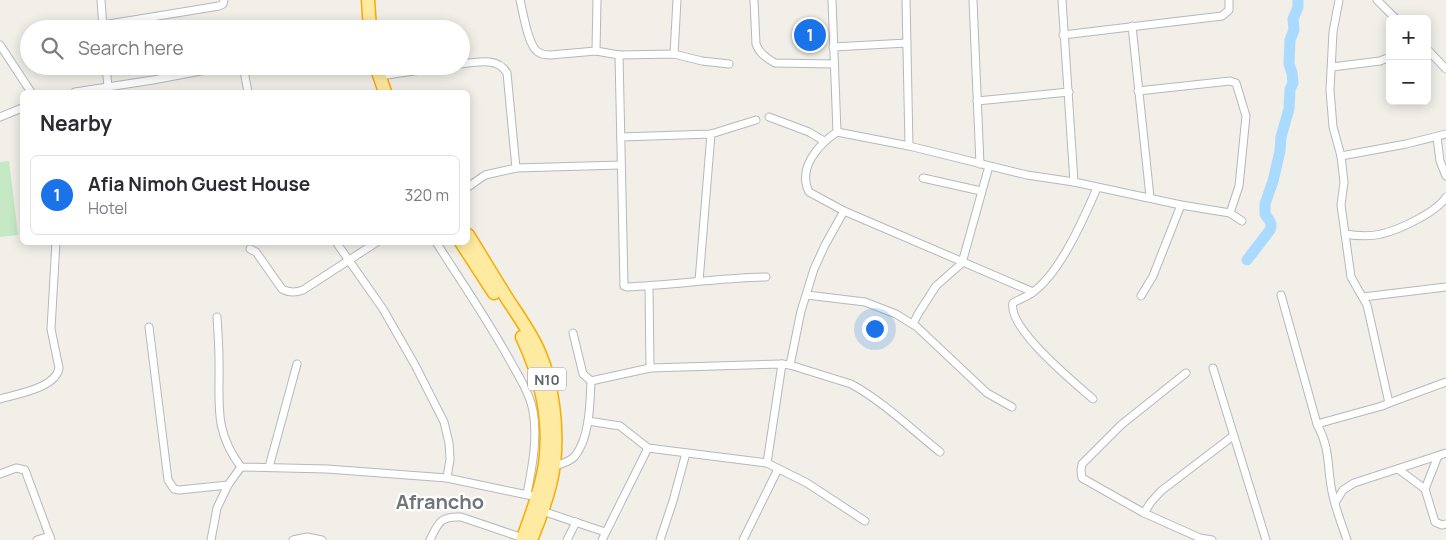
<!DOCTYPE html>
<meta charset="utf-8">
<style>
body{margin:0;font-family:Manrope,sans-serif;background:#f2f2f3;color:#2b2b33}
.controls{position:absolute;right:15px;top:15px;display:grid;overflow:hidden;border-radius:8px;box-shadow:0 2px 12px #0003}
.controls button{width:45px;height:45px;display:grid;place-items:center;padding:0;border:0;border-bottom:1px solid #e1e1e2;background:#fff;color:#2b2b33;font:25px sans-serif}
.you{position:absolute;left:874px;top:328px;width:18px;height:18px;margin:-12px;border:4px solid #fff;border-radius:50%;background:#1a73e8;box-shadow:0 0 0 8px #1a73e833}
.badge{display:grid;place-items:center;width:32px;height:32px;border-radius:50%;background:#1a73e8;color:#fff;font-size:16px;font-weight:700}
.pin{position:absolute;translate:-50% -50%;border:2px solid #fff;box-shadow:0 1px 5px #0006}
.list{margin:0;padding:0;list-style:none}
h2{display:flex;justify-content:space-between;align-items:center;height:65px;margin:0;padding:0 20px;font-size:21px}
h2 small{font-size:16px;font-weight:400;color:#7c7c81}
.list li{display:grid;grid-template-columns:32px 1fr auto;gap:15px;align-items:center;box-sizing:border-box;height:80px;margin:0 10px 10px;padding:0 10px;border:1px solid #e1e1e2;border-radius:8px}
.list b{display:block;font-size:19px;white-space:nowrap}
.list p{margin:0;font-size:16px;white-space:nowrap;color:#7c7c81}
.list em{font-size:16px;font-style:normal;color:#7c7c81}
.icon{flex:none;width:28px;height:28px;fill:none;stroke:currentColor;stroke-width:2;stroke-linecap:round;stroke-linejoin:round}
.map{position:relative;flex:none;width:1446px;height:540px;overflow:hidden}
.search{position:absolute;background:#fff;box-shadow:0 2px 12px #0003;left:20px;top:20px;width:450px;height:55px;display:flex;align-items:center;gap:12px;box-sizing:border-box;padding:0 18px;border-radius:28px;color:#7c7c81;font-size:19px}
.panel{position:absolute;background:#fff;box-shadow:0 2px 12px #0003;left:20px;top:90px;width:450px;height:155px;border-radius:8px}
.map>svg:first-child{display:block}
.green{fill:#c5e8c5}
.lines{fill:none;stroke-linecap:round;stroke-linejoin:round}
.river{stroke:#aadaff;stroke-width:11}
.minor-casing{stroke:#b5b8bc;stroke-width:9}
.trunk-casing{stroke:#f9ab00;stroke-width:15}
.minor{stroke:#fff;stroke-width:7}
.trunk{stroke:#feeaa1;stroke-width:12}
.labels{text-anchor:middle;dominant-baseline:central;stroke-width:4.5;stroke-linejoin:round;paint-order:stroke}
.shield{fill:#fff;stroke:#8f9295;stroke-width:1}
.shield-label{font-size:14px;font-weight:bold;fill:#5f6368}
.district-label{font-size:20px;font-weight:bold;fill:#70757a;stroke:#fff}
</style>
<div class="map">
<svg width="1446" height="540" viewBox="0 0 1446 540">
<rect width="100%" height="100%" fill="#f1efe8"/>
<path class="green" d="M9,161l9,74 -18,2v-75z"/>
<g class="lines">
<path class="river" d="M1247,260l23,-30c3,-8 -1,-9 -5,-16v-10l8,-23 7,-30 1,-14 8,-28 1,-20 3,-6 -1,-10 -3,-9 1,-24 4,-10 -1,-11 5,-12v-7"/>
<defs>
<g id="minor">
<path d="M101,0l2,28"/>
<path d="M520,0c3,12 8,46 18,52 3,2 8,3 12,3l46,-4 23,4 55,-1 28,7 27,3"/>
<path d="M754,0l2,44c3,9 10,14 19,19l59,1"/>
<path d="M832,0l5,132"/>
<path d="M906,0l3,146"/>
<path d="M973,0l7,164"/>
<path d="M1062,0l12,182"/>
<path d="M1377,0l19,19"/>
<path d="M103,25l116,-19 4,-2 1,-4"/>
<path d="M1132,26l18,171"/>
<path d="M1063,35l159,-19 7,-6v-10"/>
<path d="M0,45l31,47"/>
<path d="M833,47l74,-4"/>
<path d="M1427,49l19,20"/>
<path d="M596,51l1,-51"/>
<path d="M674,54l3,-54"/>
<path d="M619,55l5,231 3,1c46,-2 92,-9 139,-10"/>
<path d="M461,64c16,-2 37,-7 46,9l9,95"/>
<path d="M106,66l2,21"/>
<path d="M243,66l5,26"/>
<path d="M1332,67l48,-6 10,-4"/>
<path d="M380,76l68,-10"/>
<path d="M1138,91l92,-10 6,2 10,33 -7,70 -9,27"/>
<path d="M75,92l78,-12 74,-14"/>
<path d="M977,101l92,-9"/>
<path d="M0,117l22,-9"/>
<path d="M769,117l40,15 15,9"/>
<path d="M621,137l90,-3 45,-14"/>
<path d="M1437,137l3,24 6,15"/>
<path d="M1341,156l65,-12 40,-10"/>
<path d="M923,178l58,13"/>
<path d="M468,187l17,-12 31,-7 105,-3"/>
<path d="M1345,234c12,2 24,3 36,0 18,-4 56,-22 65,-37"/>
<path d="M336,242l47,67 32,56 29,57 5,21 1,16 -3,19"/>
<path d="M436,242c26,41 54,81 77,124 8,14 17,29 20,45 5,27 -1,57 -6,83"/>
<path d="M250,249l6,3 26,37c7,4 13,4 21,1l74,-48"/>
<path d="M699,281l12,-147"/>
<path d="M649,286l1,82"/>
<path d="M1033,292l-189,-81 -35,-19c-12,-24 10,-48 28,-60l72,14 118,29 47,7 107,23 49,8 12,8"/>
<path d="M807,295l58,7 31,12 21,13 70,66 25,14"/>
<path d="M1281,295l36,129c15,28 9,44 16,72 3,14 9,29 14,44"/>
<path d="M1141,296l12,-20 28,-71"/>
<path d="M1363,297l83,-10"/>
<path d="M217,317c1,15 2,29 2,43 1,44 -6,70 22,107l86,2 120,9 90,19"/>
<path d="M913,324l5,-10 18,-28 26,-23 27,-97"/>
<path d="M149,327l19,153 6,9 5,1 49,-5"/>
<path d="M573,333l10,41 8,7 59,-13 132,-4 8,1 61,19c33,18 60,45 89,68"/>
<path d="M790,365l11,-54 13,-42 11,-24 19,-34"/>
<path d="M1213,368l53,172"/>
<path d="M1186,373l-65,52 -39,39 -1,6 1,8 62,35 56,25 12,2"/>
<path d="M0,399c17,-5 56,-11 59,-31l-8,-39 5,-87"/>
<path d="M1093,399c-18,-16 -86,-71 -80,-96 6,-4 14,-6 20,-11 27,-19 51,-74 64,-104"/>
<path d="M1389,403l57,-21"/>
<path d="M588,421l32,5 28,22 119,15 40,20 58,38"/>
<path d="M1317,424l65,-18 7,-3 -22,-98 -16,-28 -10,-72 3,-23 -3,-26 -8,-29 -3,-37 3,-58 6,-32"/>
<path d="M767,463l15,-99"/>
<path d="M554,466c7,-2 16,-4 21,-10 15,-19 15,-53 16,-75"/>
<path d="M269,467l28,-103"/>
<path d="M1398,469l27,20 10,33 7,3 4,-1"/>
<path d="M0,474l16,-6 9,2 26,70"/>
<path d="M1425,489l13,-33"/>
<path d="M1335,503l8,-13 11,-7 92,-30"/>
<path d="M542,511l63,21"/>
<path d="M1144,513l7,-11 10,-11 72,-55"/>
<path d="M37,540l13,-4"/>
<path d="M211,540l6,-32 11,-23 13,-18"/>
<path d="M293,540l14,-3 15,3"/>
<path d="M430,540c8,-17 10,-24 31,-23l62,21"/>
<path d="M567,540l9,-18"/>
<path d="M602,540l46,-92"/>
<path d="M660,540l13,-39 13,-48"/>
<path d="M743,540l35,-71"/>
</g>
<g id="trunk">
<path d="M368,0l2,29"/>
<path d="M376,66l9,26"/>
<path d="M468,235c13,21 26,43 40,65 11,17 23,33 31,52 14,32 19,77 15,112 -3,26 -13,52 -23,76"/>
<path d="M461,242l33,51"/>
<path d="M522,337c19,39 29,84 23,127 -4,25 -13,49 -22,74"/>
</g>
</defs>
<use href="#minor" class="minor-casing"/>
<use href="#trunk" class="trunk-casing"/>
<use href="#minor" class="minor"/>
<use href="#trunk" class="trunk"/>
</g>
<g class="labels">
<rect class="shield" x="528" y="367.5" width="38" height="23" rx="4"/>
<g class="shield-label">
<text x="547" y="379">N10</text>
</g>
<g class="district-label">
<text x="440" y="501">Afrancho</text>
</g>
</g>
</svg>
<div class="controls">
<button>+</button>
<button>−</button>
</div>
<div class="you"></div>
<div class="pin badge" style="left:810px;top:35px">1</div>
<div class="search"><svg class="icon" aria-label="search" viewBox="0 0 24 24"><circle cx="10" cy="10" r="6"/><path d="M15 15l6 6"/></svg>Search here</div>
<section class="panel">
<h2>Nearby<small></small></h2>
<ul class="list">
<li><span class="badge">1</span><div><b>Afia Nimoh Guest House</b><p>Hotel</p></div><em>320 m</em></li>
</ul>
</section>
</div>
